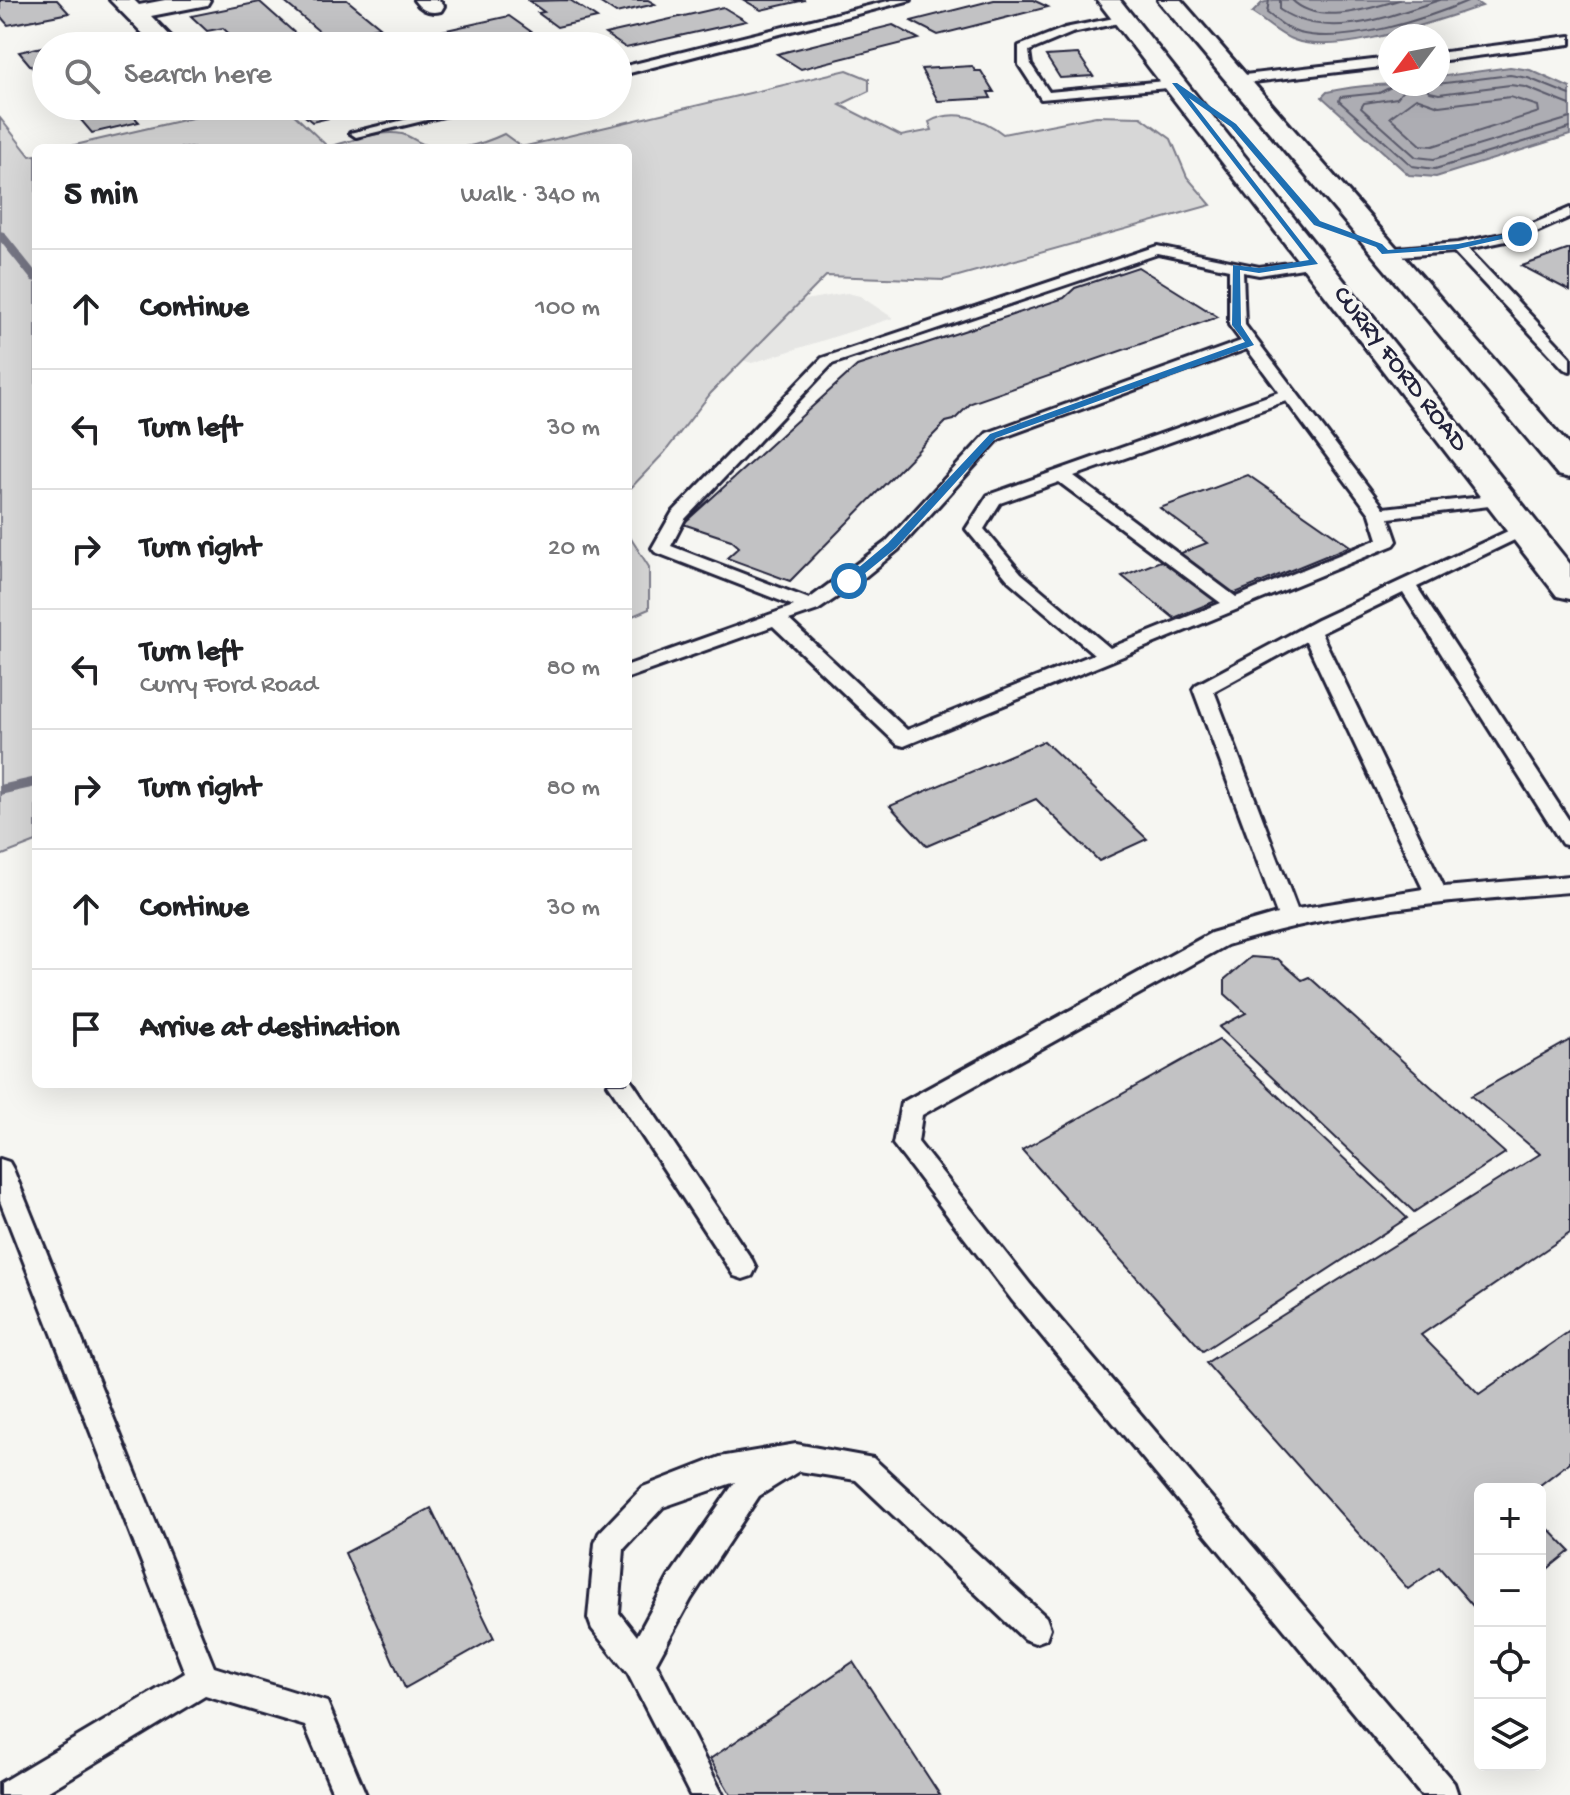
<!DOCTYPE html>
<meta charset="utf-8">
<style>
body{margin:0;font-family:"Gochi Hand",sans-serif;background:#f6f6f6;color:#202124}
.controls{position:absolute;right:24px;bottom:24px;display:grid;overflow:hidden;border-radius:12px;box-shadow:0 8px 32px #0002}
.controls button{width:72px;height:72px;display:grid;place-items:center;padding:0;border:0;border-bottom:2px solid #e0e0e0;background:#fff;color:#202124;font:40px sans-serif}
.compass{position:absolute;left:1378px;top:24px;width:72px;height:72px;border-radius:50%;background:#fff;box-shadow:0 8px 32px #0002;rotate:238deg}
.stop{position:absolute;width:24px;height:24px;margin:-18px;border:6px solid #1f6fb2;border-radius:50%;background:#fff}
.stop.end{background:#1f6fb2;border-color:#fff;box-shadow:0 2px 8px #0008}
.list{margin:0;padding:0;list-style:none}
h2{display:flex;justify-content:space-between;align-items:center;height:104px;margin:0;padding:0 32px;font-size:34px}
h2 small{font-size:26px;font-weight:400;color:#757577}
.list li{display:grid;grid-template-columns:52px 1fr auto;gap:24px;align-items:center;box-sizing:border-box;height:120px;padding:0 32px;border-top:2px solid #e0e0e0}
.list b{display:block;font-size:30px;white-space:nowrap}
.list p{margin:0;font-size:26px;white-space:nowrap;color:#757577}
.list em{font-size:26px;font-style:normal;color:#757577}
.icon{flex:none;width:44px;height:44px;fill:none;stroke:currentColor;stroke-width:2;stroke-linecap:round;stroke-linejoin:round}
.map{position:relative;flex:none;width:1570px;height:1795px;overflow:hidden}
.search{position:absolute;background:#fff;box-shadow:0 8px 32px #0002;left:32px;top:32px;width:600px;height:88px;display:flex;align-items:center;gap:20px;box-sizing:border-box;padding:0 28px;border-radius:44px;color:#757577;font-size:30px}
.panel{position:absolute;background:#fff;box-shadow:0 8px 32px #0002;left:32px;top:144px;width:600px;height:944px;border-radius:12px}
.map>svg:first-child{display:block}
.built{fill:#e6e6e4}
.green{fill:#d7d7d7;stroke:#7c7c89;stroke-width:2}
.water{fill:#adadb3;stroke:#757583;stroke-width:2}
.lines{fill:none;stroke-linecap:round;stroke-linejoin:round}
.shore{stroke:#5a5a6b;stroke-width:2}
.stream{fill:#757583;fill-rule:evenodd}
.building{fill:#c2c2c4;stroke:#22223b;stroke-width:2}
.service-casing{stroke:#22223b;stroke-width:6}
.minor-casing{stroke:#22223b;stroke-width:6}
.secondary-casing{stroke:#22223b;stroke-width:6}
.service{fill:#f6f6f2;fill-rule:evenodd}
.minor{fill:#f6f6f2;fill-rule:evenodd}
.secondary{fill:#f6f6f2;fill-rule:evenodd}
.route{fill:#1f6fb2}
.labels{text-anchor:middle;dominant-baseline:central;stroke-width:7;stroke-linejoin:round;paint-order:stroke}
.far-street-label{font-size:26px;fill:#22223b;stroke:#f6f6f2}
</style>
<div class="map">
<svg width="1570" height="1795" viewBox="0 0 1570 1795">
<rect width="100%" height="100%" fill="#f6f6f2"/>
<filter id="ink" filterUnits="userSpaceOnUse"><feTurbulence type="fractalNoise" baseFrequency=".0125" numOctaves="2"/><feDisplacementMap in="SourceGraphic" scale="16" xChannelSelector="R" yChannelSelector="G"/><feConvolveMatrix kernelMatrix="1 2 1 2 8 2 1 2 1" color-interpolation-filters="sRGB"/></filter>
<g filter="url(#ink)">
<path class="built" d="M847,293l13,3 33,22 -141,45 -13,-4 65,-59z"/>
<g class="green">
<path d="M847,70l22,9v12l-29,14 61,31 31,-6 -3,-8c24,-14 54,-4 74,12l93,-18 45,1 30,22 16,38 24,28 -267,75 -118,-4 -115,117 -47,60 -36,38v-343h-566l182,-42h41l43,41c21,-5 52,-18 74,-13 8,2 15,8 23,11 25,9 56,0 79,-11l18,13z"/>
<path d="M0,118l30,38 6,-1v687l-36,14z"/>
<path d="M628,534l21,33v42l-21,9z"/>
</g>
<g class="water">
<path d="M1273,0h200l9,6c-45,14 -144,51 -188,34 -15,-5 -29,-19 -42,-27l10,-10z"/>
<path d="M1510,67l20,3 40,18v47l-134,42 -27,-2 -87,-78 5,-5c39,-9 72,-8 111,-8v-7z"/>
</g>
<g class="lines">
<g class="shore">
<path d="M1269,0l-2,13c10,7 20,17 32,20 47,12 127,-14 171,-33"/>
<path d="M1280,0v10c49,32 109,6 160,-10"/>
<path d="M1292,0c26,26 76,9 107,0"/>
<path d="M1397,84l-18,9 -39,4 -1,4 73,65 23,3 135,-41"/>
<path d="M1408,84l-11,14 -33,5 -3,5 55,49 18,2 136,-41"/>
<path d="M1422,84l8,8 9,2 71,-9 15,2 45,18"/>
<path d="M1437,84l73,-9 18,3 42,17"/>
<path d="M1510,97l28,9 1,6 -106,34 -12,-1 -31,-28 26,-19 23,8z"/>
</g>
<g class="stream">
<path d="M0,231l4,1 32,40v10l-4,-1 -32,-40z"/>
<path d="M36,777v10l-36,8v-10z"/>
</g>
</g>
<g class="building">
<path d="M0,0h57l12,13 -61,12 -8,-9z"/>
<path d="M282,0h65l33,27 -53,11z"/>
<path d="M570,0l27,18 -40,9 -19,-14 6,-1 -15,-11z"/>
<path d="M596,0h52l7,4 -39,9z"/>
<path d="M744,0h61l-44,10z"/>
<path d="M994,0h39l15,7 -110,28 -27,-14z"/>
<path d="M260,2l46,41 -64,3 -19,-18 -16,3 -16,-15z"/>
<path d="M723,7l23,14 -120,27 -21,-14z"/>
<path d="M509,16l24,17 -57,13h-50l-11,-9z"/>
<path d="M893,25l26,14 -118,30 -24,-15z"/>
<path d="M374,35l14,11h-44l-4,-4z"/>
<path d="M92,37l8,9h-53z"/>
<path d="M46,46v38l-27,-32z"/>
<path d="M1078,54l15,22 -33,2 -14,-22z"/>
<path d="M972,66l3,5h6l13,21h-6l3,6 -53,3 -17,-32z"/>
<path d="M69,106h55l15,16 -47,11z"/>
<path d="M158,106h52l-43,10z"/>
<path d="M293,106h87l-68,16z"/>
<path d="M1570,249v42l-48,-25z"/>
<path d="M1138,267l80,50 -247,86 -17,17 -8,2 -156,159 -63,-23 12,-11 -8,-7 -48,-16 174,-158 207,-68 11,-10z"/>
<path d="M1248,475l102,71 -176,72 -52,-42 85,-33 -47,-35z"/>
<path d="M1044,741l103,98 -48,22 -63,-62 -109,47 -37,-40z"/>
<path d="M1251,957l27,2 24,21 7,-3 196,176 -91,59 -195,-185 27,-14 -21,-19v-15z"/>
<path d="M1219,1040l188,178 -204,133 -181,-201z"/>
<path d="M1570,1040v193l-149,102 58,59 91,-63v131l-35,27h-55v125l-41,-47 -31,22 -202,-226 334,-209 -69,-58z"/>
<path d="M431,1508l63,130 -89,50 -60,-135z"/>
<path d="M1540,1520l30,31 -30,24z"/>
<path d="M853,1662l87,133h-209l-21,-36z"/>
</g>
<g class="lines">
<defs>
<g id="service">
<path d="M892,0h19l-293,76v-8z"/>
<path d="M1124,16l6,3 -2,2 -56,12 -43,18 2,14 18,27 126,-12 6,4 -2,3 -138,12 -22,-34v-19l46,-18z"/>
<path d="M1570,36v8l-132,17v-8z"/>
<path d="M1390,58v8l-154,18 -6,-4 6,-4z"/>
<path d="M462,106h23l-129,31 -6,-4z"/>
<path d="M1570,208v9l-45,20 -57,12 102,108v14l-6,-2 -110,-117 -69,5 -7,-4 7,-4 73,-6 58,-12z"/>
<path d="M1157,246l102,21 61,-8 2,3 -7,4 -56,9 -16,-3 2,53 139,183 116,-13 6,1 3,4 -3,4 -117,14 8,23 -3,4 -490,201 -7,-2 -124,-118 -145,52v-13l166,-59 -139,-54 -3,-4 20,-35 150,-155zM1158,254l71,15v56l12,16 -254,92 -101,109 -77,57 -138,-53 14,-27 147,-155zM1247,349l32,43 -291,103 -22,34 43,52 85,73 -187,76 -118,-110 29,-10 37,-25 43,-35 101,-111zM1286,401l84,113 8,25 -142,58 -162,-121zM1059,482l162,121 -111,45 -89,-75 -37,-44 16,-26z"/>
<path d="M1523,524l6,1 3,4 -3,4 -112,54 153,235v24l-8,-2 -159,-251 -82,40 123,254 126,-11v16c-116,9 -231,17 -343,53l-305,170 -4,27 112,142 424,499 4,12h-37l-409,-495 -119,-156 8,-41 310,-170 66,-19 -84,-225 3,-4 121,-65zM1306,641l117,248 -126,20 -83,-218z"/>
<path d="M629,1077l123,183 4,8 -4,8 -9,3 -9,-3 -126,-192h20z"/>
<path d="M0,1159l9,3 4,7 201,498 113,35 39,93h-32l-29,-69 -100,-30 -163,99h-42v-12l185,-110 -185,-472z"/>
<path d="M796,1444l77,14 173,159 4,11 -4,11 -11,4 -11,-4 -168,-159 -57,-9 -40,25 -68,103 -35,64 67,132h-33l-62,-121 -36,-45 -4,-11 7,-75 4,-10 44,-46 77,-30zM735,1482l-66,95 -32,59 -18,-23 5,-64 39,-42z"/>
</g>
<g id="minor">
<path d="M110,0h24l5,5 26,-5h45l-3,5 -56,11 29,30h-25z"/>
<path d="M414,0h25l5,6 -3,5c-12,3 -20,-1 -27,-11z"/>
</g>
<g id="secondary">
<path d="M1097,0h23l450,564v35l-13,-3z"/>
<path d="M1158,0h23l389,447v31l-12,-3z"/>
</g>
</defs>
<use href="#service" class="service-casing"/>
<use href="#minor" class="minor-casing"/>
<use href="#secondary" class="secondary-casing"/>
<use href="#service" class="service"/>
<use href="#minor" class="minor"/>
<use href="#secondary" class="secondary"/>
</g>
</g>
<path class="route" d="M1172,83h5l59,41 84,97 62,23 6,6 70,-6 62,-13 4,3 -66,15 -76,5 -6,-7 -62,-22 -83,-98 -42,-29 129,166 -59,9 -19,-3 1,55 13,20 -258,93 -100,110 -43,35h-8v-4l43,-36 102,-109 255,-92 -13,-17 1,-60 26,3 50,-8z"/>
<g class="labels">
<g class="far-street-label">
<text transform="translate(1399 370) rotate(52)">CURRY FORD ROAD</text>
</g>
</g>
</svg>
<div class="controls">
<button>+</button>
<button>−</button>
<button><svg class="icon" aria-label="locate" viewBox="0 0 24 24"><circle cx="12" cy="12" r="6"/><path d="M12 2v4M12 18v4M2 12h4M18 12h4"/></svg></button>
<button><svg class="icon" aria-label="layers" viewBox="0 0 24 24"><path d="M12 4l9 5-9 5-9-5zM3 14l9 5 9-5"/></svg></button>
</div>
<svg class="compass" viewBox="-18 -18 36 36"><path d="M0-13l5 13h-10z" fill="#e53935"/><path d="M0 13l5-13h-10z" fill="#757577"/></svg>
<div class="stop" style="left:849px;top:581px"></div>
<div class="stop end" style="left:1520px;top:234px"></div>
<div class="search"><svg class="icon" aria-label="search" viewBox="0 0 24 24"><circle cx="10" cy="10" r="6"/><path d="M15 15l6 6"/></svg>Search here</div>
<section class="panel">
<h2>5 min<small>Walk · 340 m</small></h2>
<ul class="list">
<li><svg class="icon" aria-label="ahead" viewBox="0 0 24 24"><path d="M12 20V5M6 11l6-6 6 6"/></svg><div><b>Continue</b></div><em>100 m</em></li>
<li><svg class="icon" aria-label="left" viewBox="0 0 24 24"><path d="M17 20v-9H6M10 6l-5 5 5 5"/></svg><div><b>Turn left</b></div><em>30 m</em></li>
<li><svg class="icon" aria-label="right" viewBox="0 0 24 24"><path d="M7 20v-9h11M14 6l5 5-5 5"/></svg><div><b>Turn right</b></div><em>20 m</em></li>
<li><svg class="icon" aria-label="left" viewBox="0 0 24 24"><path d="M17 20v-9H6M10 6l-5 5 5 5"/></svg><div><b>Turn left</b><p>Curry Ford Road</p></div><em>80 m</em></li>
<li><svg class="icon" aria-label="right" viewBox="0 0 24 24"><path d="M7 20v-9h11M14 6l5 5-5 5"/></svg><div><b>Turn right</b></div><em>80 m</em></li>
<li><svg class="icon" aria-label="ahead" viewBox="0 0 24 24"><path d="M12 20V5M6 11l6-6 6 6"/></svg><div><b>Continue</b></div><em>30 m</em></li>
<li><svg class="icon" aria-label="arrive" viewBox="0 0 24 24"><path d="M6 21V4h12l-3 4 3 4H6"/></svg><div><b>Arrive at destination</b></div></li>
</ul>
</section>
</div>
